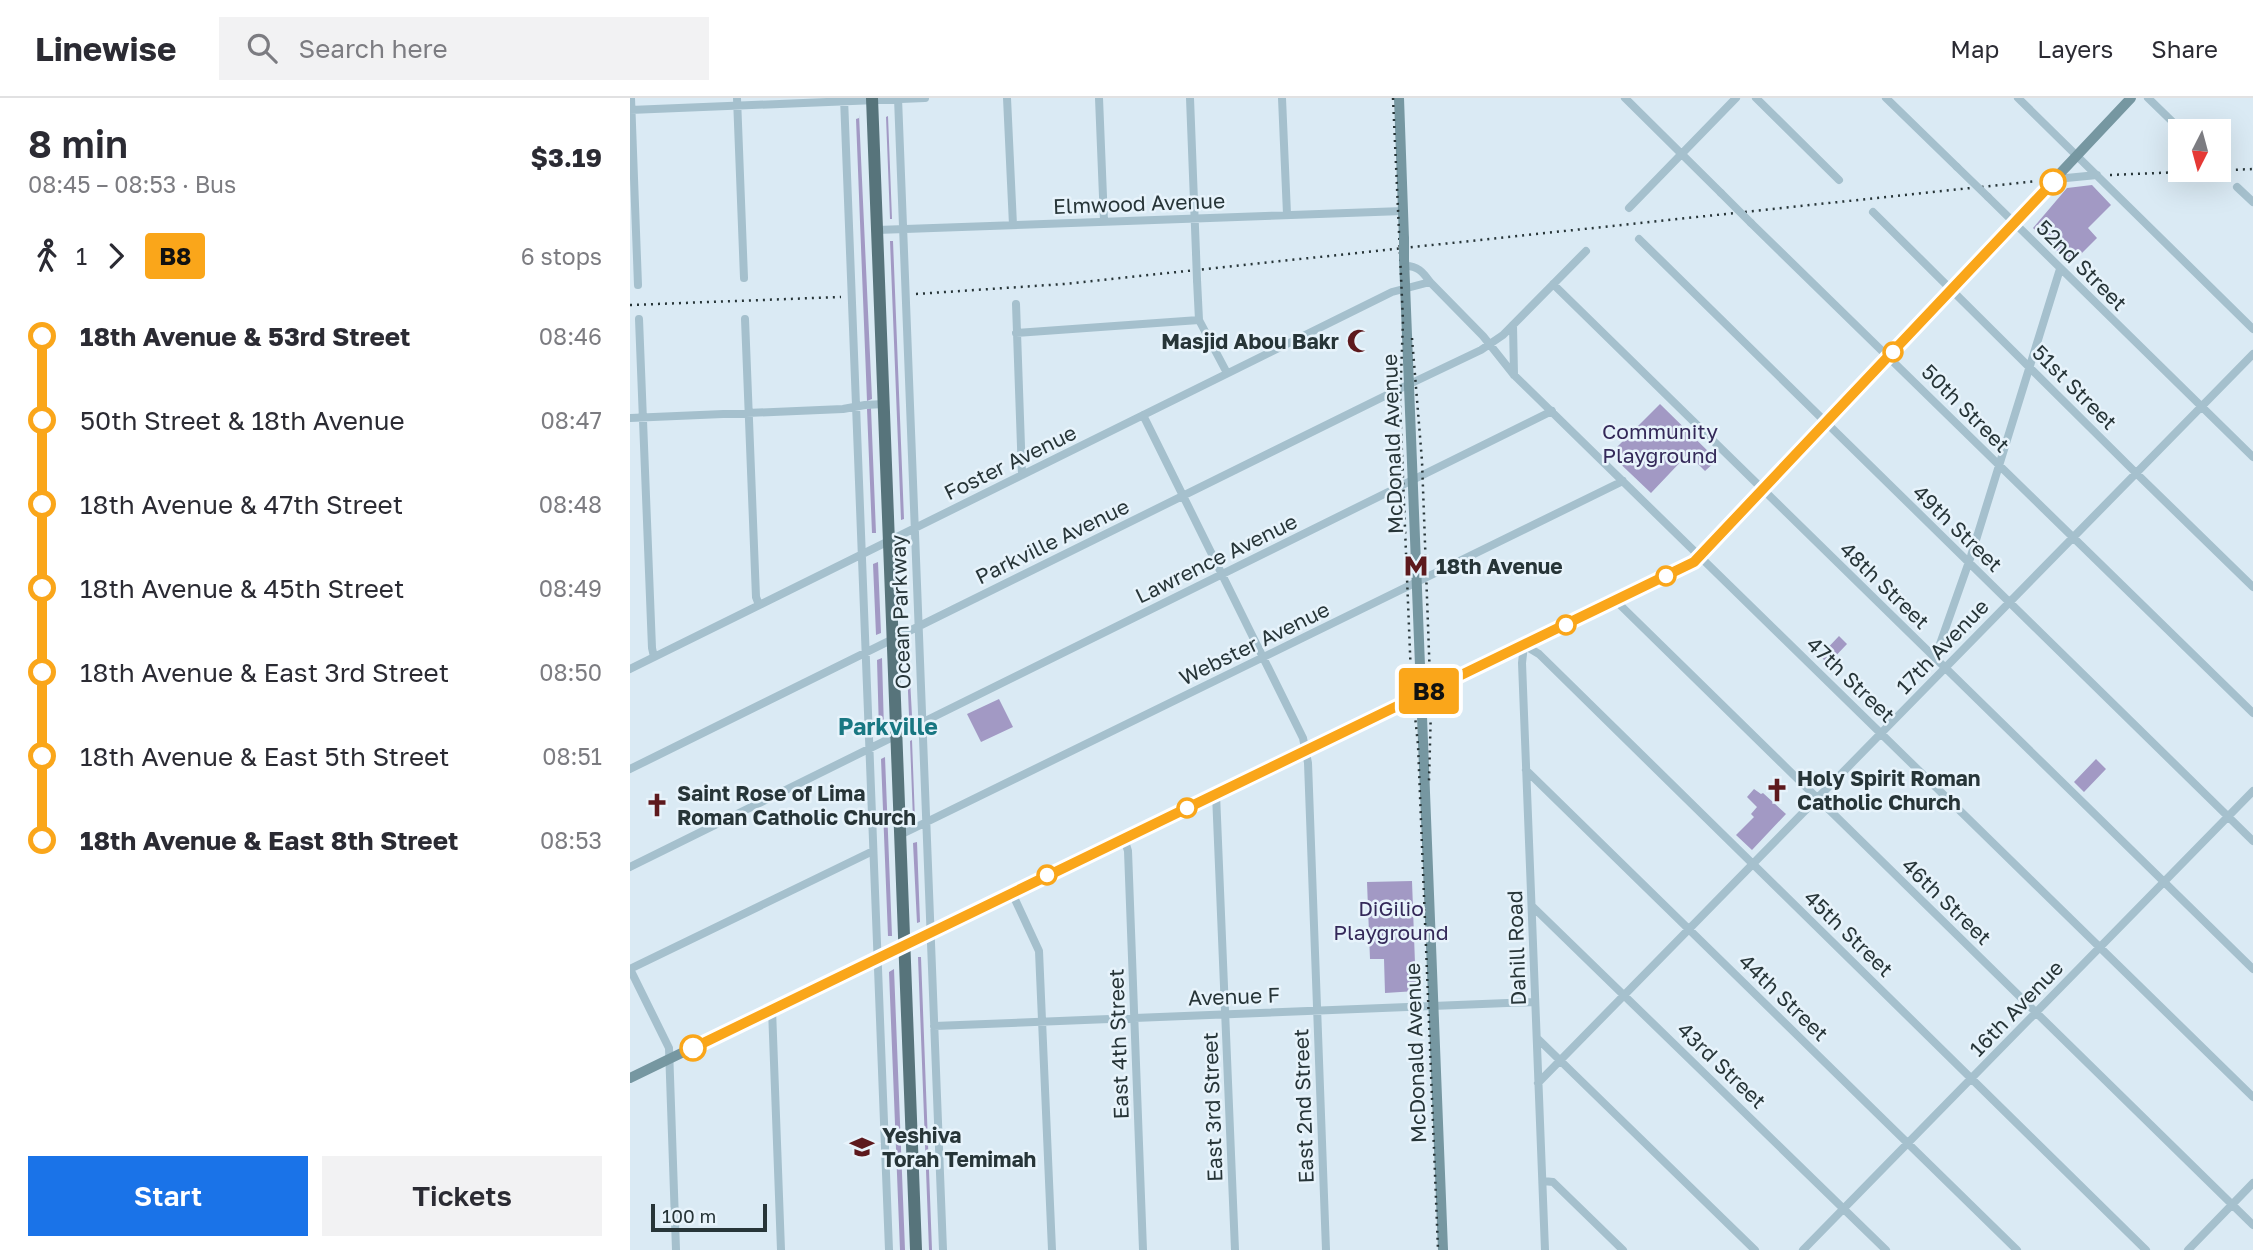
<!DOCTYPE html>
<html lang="en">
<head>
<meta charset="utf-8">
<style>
  :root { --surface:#fff; --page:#f2f2f3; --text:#2b2b33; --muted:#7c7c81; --line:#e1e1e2; --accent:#1a73e8 }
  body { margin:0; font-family:"Golos Text",sans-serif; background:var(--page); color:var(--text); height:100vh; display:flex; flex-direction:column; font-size:26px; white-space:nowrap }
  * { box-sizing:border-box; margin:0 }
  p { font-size:23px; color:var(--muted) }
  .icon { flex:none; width:38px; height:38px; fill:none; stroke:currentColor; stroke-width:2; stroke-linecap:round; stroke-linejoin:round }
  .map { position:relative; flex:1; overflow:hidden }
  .panel { display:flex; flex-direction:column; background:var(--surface); width:630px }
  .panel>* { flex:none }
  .badge { padding:0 14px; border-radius:5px; font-size:24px; line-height:46px }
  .needle { width:46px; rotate:186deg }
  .buttons { position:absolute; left:1538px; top:21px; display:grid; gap:14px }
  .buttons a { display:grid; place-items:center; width:63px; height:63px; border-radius:0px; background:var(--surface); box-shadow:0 7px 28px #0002; font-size:35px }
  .scale { position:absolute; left:21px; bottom:18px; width:116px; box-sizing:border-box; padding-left:7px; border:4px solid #273538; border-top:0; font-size:19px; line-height:24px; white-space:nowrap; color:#273538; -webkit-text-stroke:5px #e7f3fb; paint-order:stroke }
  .map>.badge { position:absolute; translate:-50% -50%; box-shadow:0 0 0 4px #fff }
  .legs { display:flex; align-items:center; gap:10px; height:77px; padding:0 28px; font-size:23px }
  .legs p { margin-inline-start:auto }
  .summary { display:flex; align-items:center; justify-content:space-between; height:119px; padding:0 28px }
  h1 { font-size:38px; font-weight:600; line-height:52px }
  .cta { display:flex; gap:14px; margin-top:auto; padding:14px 28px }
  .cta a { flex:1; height:80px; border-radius:0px; background:var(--accent); color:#fff; font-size:28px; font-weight:600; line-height:80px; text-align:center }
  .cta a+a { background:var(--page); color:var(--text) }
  ul { padding:0 28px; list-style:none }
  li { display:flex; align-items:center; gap:24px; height:84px; font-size:26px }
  li i { display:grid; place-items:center; width:10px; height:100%; margin:0 9px; background:currentColor }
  li i::after { content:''; width:18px; height:18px; margin:-9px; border:5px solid; border-radius:50%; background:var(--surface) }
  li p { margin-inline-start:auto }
  li:first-child i { background:linear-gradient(#0000 50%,currentColor 0) }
  li:last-child i { background:linear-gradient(currentColor 50%,#0000 0) }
  header { display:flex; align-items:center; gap:42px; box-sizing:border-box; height:98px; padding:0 35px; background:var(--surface); border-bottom:2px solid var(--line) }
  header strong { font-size:33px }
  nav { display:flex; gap:38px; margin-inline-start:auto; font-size:24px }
  .search { width:490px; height:63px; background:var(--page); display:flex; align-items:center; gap:18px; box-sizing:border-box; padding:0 24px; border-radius:0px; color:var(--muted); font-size:26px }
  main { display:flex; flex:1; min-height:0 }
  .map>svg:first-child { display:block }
  .green { fill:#a299c4 }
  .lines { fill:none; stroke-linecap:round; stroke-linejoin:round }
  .street { stroke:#a5c0cd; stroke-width:8 }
  .secondary { stroke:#7697a1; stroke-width:10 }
  .primary { stroke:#57747b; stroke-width:12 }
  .rail { stroke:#273538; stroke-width:2.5; stroke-dasharray:2 5; stroke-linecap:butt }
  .street-bridge { stroke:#a5c0cd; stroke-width:8 }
  .secondary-bridge { stroke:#7697a1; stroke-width:10 }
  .line-1-casing { stroke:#fff; stroke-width:16 }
  .line-1 { stroke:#faa61a; stroke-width:10 }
  .stop-1-dot { fill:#fff; stroke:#faa61a; stroke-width:3.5 }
  .labels { text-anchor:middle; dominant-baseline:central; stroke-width:5; stroke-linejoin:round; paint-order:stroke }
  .street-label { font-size:21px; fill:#273538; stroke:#e7f3fb }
  .poi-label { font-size:21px; font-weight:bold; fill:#273538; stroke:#e7f3fb; text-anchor:start }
  .park-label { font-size:21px; fill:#342959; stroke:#e7f3fb }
  .neighbourhood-label { font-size:23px; font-weight:bold; fill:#187782; stroke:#e7f3fb }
</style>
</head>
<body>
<header>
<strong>Linewise</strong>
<div class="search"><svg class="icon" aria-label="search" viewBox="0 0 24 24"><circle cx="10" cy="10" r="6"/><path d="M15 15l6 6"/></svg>Search here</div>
<nav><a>Map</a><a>Layers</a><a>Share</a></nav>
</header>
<main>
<section class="panel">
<div class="summary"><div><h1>8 min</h1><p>08:45 – 08:53 · Bus</p></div><b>$3.19</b></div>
<div class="legs"><svg class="icon" aria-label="walk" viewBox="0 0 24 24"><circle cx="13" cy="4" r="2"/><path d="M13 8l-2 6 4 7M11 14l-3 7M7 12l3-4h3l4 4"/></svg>1<svg class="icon" aria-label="forward" viewBox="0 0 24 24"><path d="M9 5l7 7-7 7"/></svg><b class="badge" style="background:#faa61a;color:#111">B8</b><p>6 stops</p></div>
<ul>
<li><i style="color:#faa61a"></i><b>18th Avenue &amp; 53rd Street</b><p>08:46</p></li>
<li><i style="color:#faa61a"></i><span>50th Street &amp; 18th Avenue</span><p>08:47</p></li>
<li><i style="color:#faa61a"></i><span>18th Avenue &amp; 47th Street</span><p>08:48</p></li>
<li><i style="color:#faa61a"></i><span>18th Avenue &amp; 45th Street</span><p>08:49</p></li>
<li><i style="color:#faa61a"></i><span>18th Avenue &amp; East 3rd Street</span><p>08:50</p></li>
<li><i style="color:#faa61a"></i><span>18th Avenue &amp; East 5th Street</span><p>08:51</p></li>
<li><i style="color:#faa61a"></i><b>18th Avenue &amp; East 8th Street</b><p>08:53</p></li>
</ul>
<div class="cta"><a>Start</a><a>Tickets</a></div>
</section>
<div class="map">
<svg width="1623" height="1152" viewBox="0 0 1623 1152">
  <rect width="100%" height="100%" fill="#daeaf4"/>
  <path class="green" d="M229 16 242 301 237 303 226 21 229 20Z
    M258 18 262 121H260L256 19Z
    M1462 87 1481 107 1458 130 1467 140 1441 166 1403 130 1437 90Z
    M260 143H263L274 421 271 422Z
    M1030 306 1087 362 1075 373 1058 356 1021 395 980 356Z
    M241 310 246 435H242L237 311Z
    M248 464 251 535 246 537 243 466Z
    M1209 538 1217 546 1198 566 1190 558Z
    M278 544 282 618H279L276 545Z
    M252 560 254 632 249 633 247 562Z
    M369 601 383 629 351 644 337 616Z
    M282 642 285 722H283L280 643Z
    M255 659 262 838H258L251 661Z
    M1466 661 1476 671 1454 694 1444 684Z
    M1124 691 1131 696 1133 695 1156 716 1122 752 1106 737 1124 719 1121 716 1127 709 1117 699Z
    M287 744 290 824 287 825 283 745Z
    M782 783 786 893 755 895 754 861H740L737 784Z
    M288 859H291L302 1152H299Z
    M264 871 275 1152H270L259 874Z"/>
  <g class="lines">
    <path class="street" d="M1 0 8 187
      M107 0 114 180
      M214 0 259 1152
      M268 0 313 1152
      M377 0 383 127
      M469 0 474 123
      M560 0 566 155
      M652 0 657 116
      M995 0 1091 95
      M1126 0 1209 82
      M1256 0 1327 69
      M1388 0 1623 231
      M1518 0 1552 33
      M0 12 295 0
      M1426 81 1467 77
      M1607 89 1623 104
      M1358 99 1623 359
      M999 110 1106 0
      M1243 114 1506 375 1623 489
      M1121 125 1623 615
      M247 132 773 113
      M1009 141 1623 743
      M774 168C787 167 793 174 800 184L853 238 884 277 1623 999
      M567 182 569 222 597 275
      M923 186 1623 871
      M386 206 392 377
      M9 221 22 550 24 559
      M115 221 126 499 129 507
      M883 227 884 277
      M386 235 569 222
      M513 317 673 640 678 665 696 1152
      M0 320 213 311 235 307 254 306
      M986 503 1623 1127
      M1305 560 1341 458 1430 171
      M0 571 762 194 800 184
      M0 671 765 293 851 252 873 237 956 153
      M896 672 1387 1152
      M586 696 605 1152
      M270 737 993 383
      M494 740 498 753 513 1152
      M0 769 922 313
      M382 795 409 853 422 1152
      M902 808 1256 1152
      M0 871 39 950 46 1152
      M0 871 243 753
      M142 911 151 1152
      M304 928 905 904
      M907 940 1125 1152
      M908 985 1623 256
      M913 1083 923 1084 993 1152
      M915 1152 892 565 894 547 909 556 1516 1152
      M1173 1152 1623 693
      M1558 1152 1623 1085"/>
    <path class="secondary" d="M769 0 774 141
      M774 161 813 1152
      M0 980 1064 464 1501 0"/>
    <path class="primary" d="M242 0 286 1152"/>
    <path class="rail" d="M763 0 773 223 770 306 781 579 788 647 808 1152
      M1480 77 1623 71
      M286 196 434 186 1407 83
      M0 207 211 199
      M782 240 792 363 801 609 799 683"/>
    <path class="street-bridge" d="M1327 69 1358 99
      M1091 95 1121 125
      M566 155 567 182"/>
    <path class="secondary-bridge" d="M774 141V161"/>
  </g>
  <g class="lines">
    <g class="line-1-casing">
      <path id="line-1" d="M63 950 1064 464 1423 84"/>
    </g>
    <use href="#line-1" class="line-1"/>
  </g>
  <defs>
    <g id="mosque-bare" transform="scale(1.89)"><path d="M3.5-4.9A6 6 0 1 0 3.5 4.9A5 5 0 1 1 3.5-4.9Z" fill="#5d191d" stroke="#e7f3fb" stroke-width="2.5" paint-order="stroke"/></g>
    <g id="metro-bare" transform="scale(1.89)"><path d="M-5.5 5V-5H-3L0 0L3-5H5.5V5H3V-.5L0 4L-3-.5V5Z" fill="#5d191d" stroke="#e7f3fb" stroke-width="2.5" paint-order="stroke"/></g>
    <g id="church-bare" transform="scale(1.89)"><path d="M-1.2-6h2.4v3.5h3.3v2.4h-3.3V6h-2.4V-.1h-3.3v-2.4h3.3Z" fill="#5d191d" stroke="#e7f3fb" stroke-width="2.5" paint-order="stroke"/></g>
    <g id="school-bare" transform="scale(1.89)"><path d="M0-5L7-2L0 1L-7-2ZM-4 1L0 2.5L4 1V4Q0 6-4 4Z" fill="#5d191d" stroke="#e7f3fb" stroke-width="2.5" paint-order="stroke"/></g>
  </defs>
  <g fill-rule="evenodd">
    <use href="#mosque-bare" x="729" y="243"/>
    <use href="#metro-bare" x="786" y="468"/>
    <use href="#church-bare" x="1147" y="692"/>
    <use href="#church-bare" x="27" y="707"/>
    <use href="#school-bare" x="232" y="1049"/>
  </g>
  <g class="stop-1-dot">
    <circle cx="1423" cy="84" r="12"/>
    <circle cx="1263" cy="254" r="9"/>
    <circle cx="1036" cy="478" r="9"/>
    <circle cx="936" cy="527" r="9"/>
    <circle cx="557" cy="710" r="9"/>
    <circle cx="417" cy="777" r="9"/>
    <circle cx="63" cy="950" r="12"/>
  </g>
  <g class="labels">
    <g class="street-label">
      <text transform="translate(509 105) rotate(-2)">Elmwood Avenue</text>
      <text transform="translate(1452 167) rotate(45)">52nd Street</text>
      <text transform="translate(1445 289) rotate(45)">51st Street</text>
      <text transform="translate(1336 310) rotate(45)">50th Street</text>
      <text transform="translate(762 346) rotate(-92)">McDonald Avenue</text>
      <text transform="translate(380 364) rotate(-26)">Foster Avenue</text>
      <text transform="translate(1328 430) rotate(44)">49th Street</text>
      <text transform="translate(422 443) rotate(-26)">Parkville Avenue</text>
      <text transform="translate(586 460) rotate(-26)">Lawrence Avenue</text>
      <text transform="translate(1255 487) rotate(44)">48th Street</text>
      <text transform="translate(270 514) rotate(-92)">Ocean Parkway</text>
      <text transform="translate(624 545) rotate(-26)">Webster Avenue</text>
      <text transform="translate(1312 548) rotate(-46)">17th Avenue</text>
      <text transform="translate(1221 581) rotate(44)">47th Street</text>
      <text transform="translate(1317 803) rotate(44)">46th Street</text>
      <text transform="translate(1219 835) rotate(44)">45th Street</text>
      <text transform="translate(886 850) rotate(-92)">Dahill Road</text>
      <text transform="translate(604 898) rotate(-2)">Avenue F</text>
      <text transform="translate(1154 899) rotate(44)">44th Street</text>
      <text transform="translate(1386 910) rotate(-46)">16th Avenue</text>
      <text transform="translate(488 946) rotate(-92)">East 4th Street</text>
      <text transform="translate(785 955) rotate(-92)">McDonald Avenue</text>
      <text transform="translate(1092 967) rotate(44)">43rd Street</text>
      <text transform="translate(673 1008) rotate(-92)">East 2nd Street</text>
      <text transform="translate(582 1009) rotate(-92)">East 3rd Street</text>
    </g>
    <g class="poi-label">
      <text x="709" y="243" text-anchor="end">Masjid Abou Bakr</text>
      <text x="806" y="468">18th Avenue</text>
      <text x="1167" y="680">Holy Spirit Roman<tspan x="1167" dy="24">Catholic Church</tspan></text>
      <text x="47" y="695">Saint Rose of Lima<tspan x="47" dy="24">Roman Catholic Church</tspan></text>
      <text x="252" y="1037">Yeshiva<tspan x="252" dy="24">Torah Temimah</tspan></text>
    </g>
    <g class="park-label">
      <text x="1030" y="333">Community<tspan x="1030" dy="24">Playground</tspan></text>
      <text x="761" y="810">DiGilio<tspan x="761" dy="24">Playground</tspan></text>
    </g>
    <g class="neighbourhood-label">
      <text x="258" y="628">Parkville</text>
    </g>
  </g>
</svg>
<div class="buttons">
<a><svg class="needle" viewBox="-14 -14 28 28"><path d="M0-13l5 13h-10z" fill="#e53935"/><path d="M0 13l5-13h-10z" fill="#7c7c81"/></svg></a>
</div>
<div class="scale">100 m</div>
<b class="badge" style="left:799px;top:593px;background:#faa61a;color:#111">B8</b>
</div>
</main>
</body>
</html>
